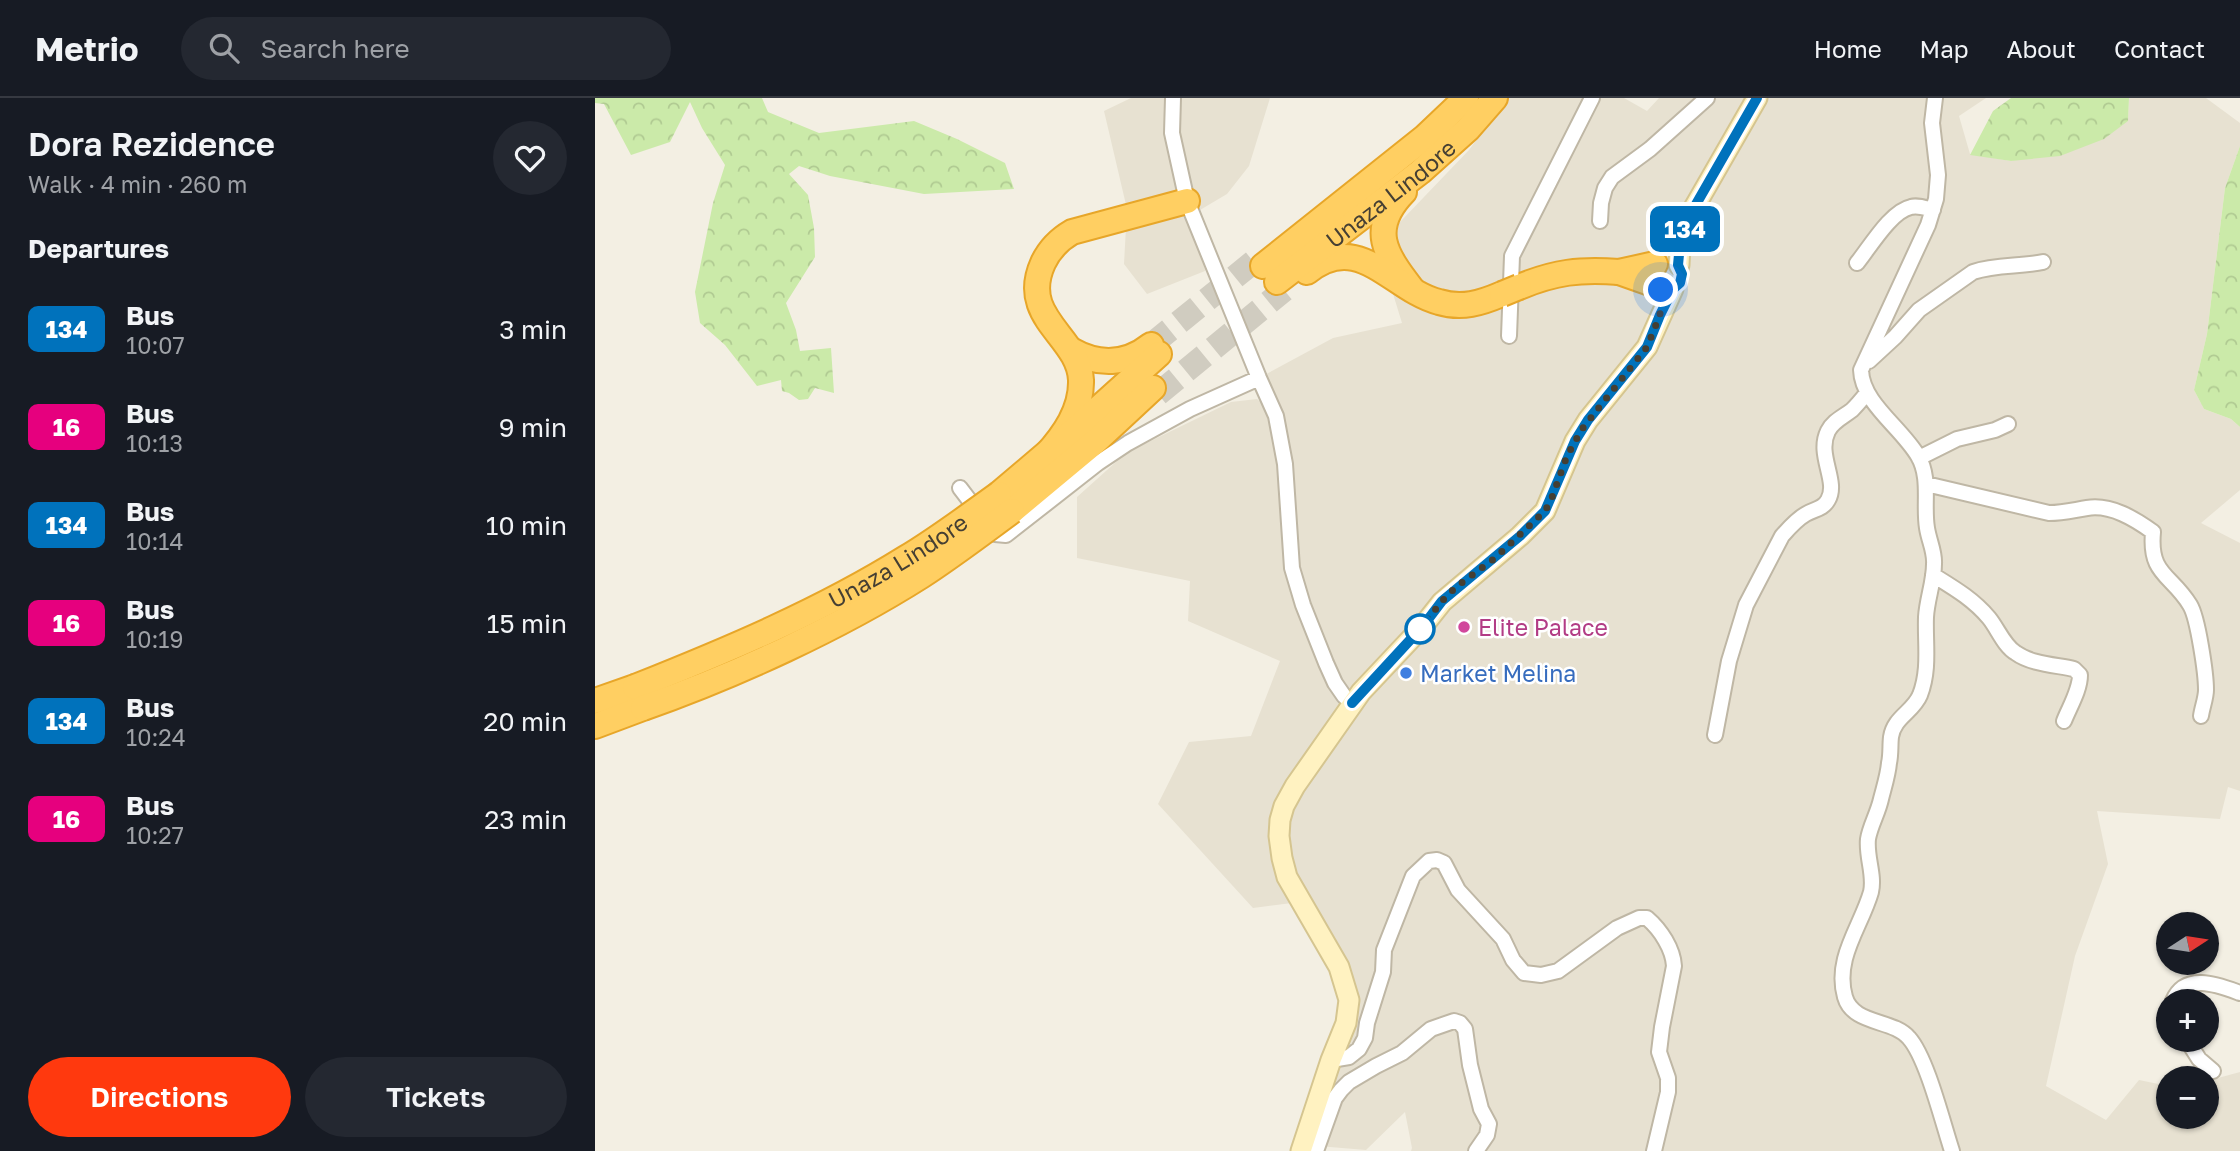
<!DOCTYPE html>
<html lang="en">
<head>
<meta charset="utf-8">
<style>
  :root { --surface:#171b24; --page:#242831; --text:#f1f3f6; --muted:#9ea1a6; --line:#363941; --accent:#ff390e }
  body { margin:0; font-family:"Golos Text",sans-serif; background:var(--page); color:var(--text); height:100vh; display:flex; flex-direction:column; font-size:26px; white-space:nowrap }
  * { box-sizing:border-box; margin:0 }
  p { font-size:23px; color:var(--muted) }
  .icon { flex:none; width:38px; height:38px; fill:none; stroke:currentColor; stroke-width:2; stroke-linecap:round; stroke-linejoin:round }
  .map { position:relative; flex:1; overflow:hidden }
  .sheet { display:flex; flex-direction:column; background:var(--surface); width:595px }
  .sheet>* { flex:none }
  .badge { padding:0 14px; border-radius:10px; font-size:24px; line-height:46px }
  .needle { width:46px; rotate:78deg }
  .controls { position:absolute; left:1561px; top:814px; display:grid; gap:14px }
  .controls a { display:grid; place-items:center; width:63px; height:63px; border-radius:50%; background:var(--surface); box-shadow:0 2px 5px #0004; font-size:35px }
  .you { position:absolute; width:35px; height:35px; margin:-18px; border:5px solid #fff; border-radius:50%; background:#1a73e8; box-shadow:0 0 0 10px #1a73e833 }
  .map>.badge { position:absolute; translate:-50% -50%; box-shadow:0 0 0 4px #fff }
  h2 { padding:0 28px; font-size:26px; line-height:63px }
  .round { display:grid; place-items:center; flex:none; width:74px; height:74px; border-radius:37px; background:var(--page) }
  .summary { display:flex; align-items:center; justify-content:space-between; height:119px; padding:0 28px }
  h1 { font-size:33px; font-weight:600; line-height:52px }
  .primary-button { display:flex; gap:14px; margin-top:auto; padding:14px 28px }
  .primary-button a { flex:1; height:80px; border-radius:42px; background:var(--accent); color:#fff; font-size:28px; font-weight:600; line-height:80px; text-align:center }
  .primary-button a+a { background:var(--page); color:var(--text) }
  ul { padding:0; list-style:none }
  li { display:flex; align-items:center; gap:21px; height:98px; padding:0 28px }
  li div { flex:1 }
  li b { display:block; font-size:26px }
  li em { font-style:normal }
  li .badge { min-width:77px; font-weight:700; text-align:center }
  header { display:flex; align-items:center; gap:42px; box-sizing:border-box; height:98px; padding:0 35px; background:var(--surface); border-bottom:2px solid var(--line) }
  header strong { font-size:33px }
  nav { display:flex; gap:38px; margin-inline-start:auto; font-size:24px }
  .search { width:490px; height:63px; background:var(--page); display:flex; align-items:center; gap:18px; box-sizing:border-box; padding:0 24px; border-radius:38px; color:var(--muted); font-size:26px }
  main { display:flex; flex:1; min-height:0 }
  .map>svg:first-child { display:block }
  .residential { fill:#e7e1d1 }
  .forest { fill:url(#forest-crowns) }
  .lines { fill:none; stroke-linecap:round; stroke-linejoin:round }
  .highway-tunnel { stroke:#d0ccc0; stroke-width:24; stroke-dasharray:24 12; stroke-linecap:butt }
  .street-casing { stroke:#bfb7a5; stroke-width:18 }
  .secondary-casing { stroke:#d5c590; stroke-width:23 }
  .highway-casing { stroke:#e7a629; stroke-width:28 }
  .street { stroke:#fff; stroke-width:14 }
  .secondary { stroke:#fff2c1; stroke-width:19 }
  .highway { stroke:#ffcf62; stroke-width:24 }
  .highway-bridge-casing { stroke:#e7a629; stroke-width:28; stroke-linecap:butt }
  .highway-bridge { stroke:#ffcf62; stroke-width:24 }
  .line-casing { stroke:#fff; stroke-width:16 }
  .line { stroke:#0072bc; stroke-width:10 }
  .walk { stroke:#453f33; stroke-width:7; stroke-dasharray:0 12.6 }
  .hotel-dot { fill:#d1479c; stroke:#fff; stroke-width:2.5 }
  .stop-dot { fill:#fff; stroke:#0072bc; stroke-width:3.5 }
  .shop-dot { fill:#3f7fe0; stroke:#fff; stroke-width:2.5 }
  .labels { text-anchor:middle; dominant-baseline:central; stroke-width:5; stroke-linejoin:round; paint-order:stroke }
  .street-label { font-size:23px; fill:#453f33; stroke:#fff }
  .hotel-label { font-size:23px; fill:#b23c85; stroke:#fff; text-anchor:start }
  .shop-label { font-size:23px; fill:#366cbe; stroke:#fff; text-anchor:start }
</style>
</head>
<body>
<header>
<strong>Metrio</strong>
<div class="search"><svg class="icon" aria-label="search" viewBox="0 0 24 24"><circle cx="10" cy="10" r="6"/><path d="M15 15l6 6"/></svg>Search here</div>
<nav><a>Home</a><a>Map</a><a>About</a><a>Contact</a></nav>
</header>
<main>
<section class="sheet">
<div class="summary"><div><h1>Dora Rezidence</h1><p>Walk · 4 min · 260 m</p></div><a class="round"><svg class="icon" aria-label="heart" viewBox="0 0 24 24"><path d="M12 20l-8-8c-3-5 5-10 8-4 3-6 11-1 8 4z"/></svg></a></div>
<h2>Departures</h2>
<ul>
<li><span class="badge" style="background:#0072bc;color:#fff">134</span><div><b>Bus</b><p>10:07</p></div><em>3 min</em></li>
<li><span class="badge" style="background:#e6007e;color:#fff">16</span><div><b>Bus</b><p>10:13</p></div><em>9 min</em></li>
<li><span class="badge" style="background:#0072bc;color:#fff">134</span><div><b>Bus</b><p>10:14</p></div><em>10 min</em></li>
<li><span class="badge" style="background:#e6007e;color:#fff">16</span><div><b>Bus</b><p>10:19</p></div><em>15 min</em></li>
<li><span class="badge" style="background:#0072bc;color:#fff">134</span><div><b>Bus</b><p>10:24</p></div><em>20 min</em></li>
<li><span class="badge" style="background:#e6007e;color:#fff">16</span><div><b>Bus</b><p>10:27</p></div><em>23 min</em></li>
</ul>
<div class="primary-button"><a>Directions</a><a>Tickets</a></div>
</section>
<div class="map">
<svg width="1645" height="1053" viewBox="0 0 1645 1053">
  <defs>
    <pattern id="forest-crowns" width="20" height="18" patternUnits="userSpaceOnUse" patternTransform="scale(1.75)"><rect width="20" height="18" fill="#cbeaa9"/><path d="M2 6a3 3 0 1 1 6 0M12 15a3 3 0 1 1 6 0" fill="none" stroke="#b0ca92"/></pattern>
  </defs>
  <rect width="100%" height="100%" fill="#f3efe3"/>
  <path class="residential" d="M536 0H675L654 68 632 96 605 112 610 173 552 196 529 166 532 111 509 13Z
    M912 0H1029L1052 13 1064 0H1391L1364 18 1375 56 1416 63 1533 23 1534 0H1611L1645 25V48L1630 90 1612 236 1599 292 1609 311 1636 321 1645 329V392L1606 425 1645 445V693L1633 689 1625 721 1502 713 1513 766 1480 858 1451 988 1511 1022 1544 982 1573 988V1018H1612V983L1645 974V1053H816L817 1050 810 1014 771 1052 699 1046 745 913 737 875 697 805 658 810 563 706 594 644 656 638 685 563 593 523 595 483 482 460V399L531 355 636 304 662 301 679 316 664 280 738 240 807 225 783 147 874 52Z"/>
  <path class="forest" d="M0 0H167L173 14 224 35 319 23 362 41 410 65 419 91 329 96 235 78 204 68 194 76 213 97 219 130 220 159 191 205 201 232 205 253 236 250 239 295 220 290 213 301 204 302 194 295 187 293 186 282 162 288 130 247 105 225 100 194 118 105 130 67 107 30 95 4 75 44 36 57 9 6 0 5Z
    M1416 0H1534L1533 23 1509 41 1465 58 1416 63 1375 57 1398 13Z
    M1645 48V329L1636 321 1609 311 1599 292 1612 236 1630 90Z"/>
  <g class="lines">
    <path class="highway-tunnel" d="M556 247 662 161
      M563 296 689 192"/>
    <g class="street-casing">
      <path id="street" d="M578 0 577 35 592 103 664 280 681 318 690 366 697 470 708 507 731 565 740 585 749 598 757 605
        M1340 0 1337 25 1343 77 1341 101 1333 127 1266 272C1267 305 1306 329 1323 358 1336 380 1328 406 1332 430 1334 443 1340 454 1339 466 1339 484 1332 501 1331 519 1330 546 1335 571 1325 597 1318 614 1299 619 1296 639 1295 647 1296 656 1294 665 1293 677 1289 689 1286 701 1283 715 1275 728 1273 741 1271 759 1280 777 1276 794 1266 829 1239 860 1250 899 1258 927 1298 921 1314 940 1332 960 1348 1026 1357 1053
        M1005 123 1006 105 1010 90 1017 79 1055 51 1112 0
        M1262 165C1275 149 1296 113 1316 109 1323 107 1330 110 1338 112
        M914 238 917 158 997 0
        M1274 263 1300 239 1324 212 1378 174C1401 166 1425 169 1448 164
        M1324 360 1362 341 1400 332 1413 326
        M1331 386 1454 415C1468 415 1479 412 1492 410 1516 406 1540 421 1558 434 1554 477 1576 476 1595 507 1603 520 1611 576 1611 592 1611 600 1607 610 1606 618
        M365 390 400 436 411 437 503 365 533 345 595 311 664 280
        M1338 477C1359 490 1378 501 1394 520 1403 531 1409 548 1421 555 1436 566 1461 567 1479 571L1485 577C1485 592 1475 608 1469 623
        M1120 637 1134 563 1151 507 1187 438C1194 430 1202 421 1211 416 1220 411 1228 411 1233 402 1244 383 1221 357 1233 333 1238 323 1248 319 1257 312 1262 307 1267 301 1271 296
        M1578 903C1590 874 1623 887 1645 895
        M1592 942 1604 961 1618 973
        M736 962 754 959 764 951 770 940 772 925 788 874 789 852 818 778 834 763 842 762 849 765 863 792 908 841 918 862 929 875 946 877 963 873 1022 830 1044 820H1052C1066 832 1078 851 1079 868L1067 929 1064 954 1073 980V994L1059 1053
        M721 1053 740 1000 746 992 754 984 781 968 807 955 836 931 859 923 865 925 870 931 875 967 886 1011 894 1026 892 1037 881 1053"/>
    </g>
    <g class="secondary-casing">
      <path id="secondary" d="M1084 167 1085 146 1096 115 1162 0
        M706 1053 736 962 751 925 754 902 744 869 692 779 687 760 684 738 685 722 689 708 700 688 766 594 828 528 847 504 925 438 950 413 980 343 993 322 1052 249 1078 191"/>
    </g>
    <g class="highway-casing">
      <g id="highway">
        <path d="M809 94C773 131 790 156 817 191"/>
        <path d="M668 168 830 39 871 0"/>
        <path d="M712 174C764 131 797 192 844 204 867 211 886 205 907 196"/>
        <path id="s1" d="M682 184 825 74 873 31 900 0"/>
        <path d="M1058 186 1024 174 1060 166"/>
        <path d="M924 189C960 174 985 171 1024 174"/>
        <path d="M476 252C504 268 531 267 556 247"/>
        <path d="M450 358C469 337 487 312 486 282 484 238 423 220 448 165 454 152 465 141 477 134L592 103"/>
        <path d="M404 396 484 328 564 256"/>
        <path d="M417 413 501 343 558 290"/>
        <path d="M0 603 40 589"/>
        <path d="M0 628 48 610"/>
      </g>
    </g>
    <use href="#street" class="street"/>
    <use href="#secondary" class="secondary"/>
    <use href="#highway" class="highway"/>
    <g class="highway-bridge-casing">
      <g id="highway-bridge">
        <path d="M907 196 924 189"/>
        <path id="s2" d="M40 589C133 552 226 513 311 460 343 441 373 418 404 396"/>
        <path d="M48 610C139 578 244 530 326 478 357 458 387 435 417 413"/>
      </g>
    </g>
    <use href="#highway-bridge" class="highway-bridge"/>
  </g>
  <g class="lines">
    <g class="line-casing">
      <path id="line" d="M757 605 828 528 847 503 925 438 950 413 980 343 993 322 1052 249 1065 217 1078 191 1085 185 1087 176 1083 167 1085 146 1096 115 1162 0"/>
    </g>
    <use href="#line" class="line"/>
    <path class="walk" d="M825 531 847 503 861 489 900 460 950 413 956 402 972 358 987 331 1052 249 1065 217 1066 192"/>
  </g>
  <circle class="hotel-dot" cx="869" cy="529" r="7"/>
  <circle class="stop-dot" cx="825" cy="531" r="14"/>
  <circle class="shop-dot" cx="811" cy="575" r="7"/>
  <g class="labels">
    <g class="street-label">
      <text stroke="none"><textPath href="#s1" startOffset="144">Unaza Lindore</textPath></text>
      <text stroke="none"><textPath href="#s2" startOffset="292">Unaza Lindore</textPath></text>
    </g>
    <g class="hotel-label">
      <text x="883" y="529">Elite Palace</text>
    </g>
    <g class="shop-label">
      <text x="825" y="575">Market Melina</text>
    </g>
  </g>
</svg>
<div class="controls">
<a><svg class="needle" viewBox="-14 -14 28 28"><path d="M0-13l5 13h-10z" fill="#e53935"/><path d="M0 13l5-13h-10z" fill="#9ea1a6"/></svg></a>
<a>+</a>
<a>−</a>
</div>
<div class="you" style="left:1066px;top:192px"></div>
<b class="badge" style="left:1090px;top:131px;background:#0072bc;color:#fff">134</b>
</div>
</main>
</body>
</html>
